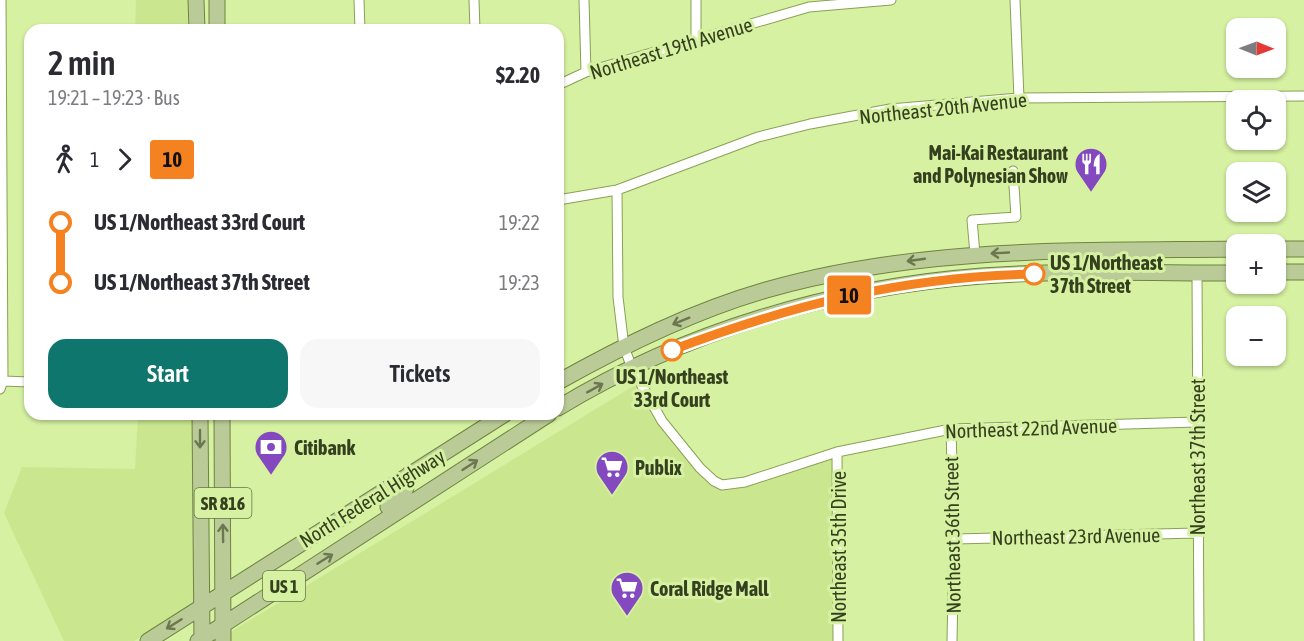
<!DOCTYPE html>
<html lang="en">
<head>
<meta charset="utf-8">
<style>
  :root { --surface:#fff; --page:#f7f7f7; --text:#2b2b33; --muted:#7c7c81; --accent:#0f766e }
  body { margin:0; font-family:"Asap Condensed",sans-serif; background:var(--page); color:var(--text); height:100vh; display:flex; flex-direction:column; font-size:22px; white-space:nowrap }
  * { box-sizing:border-box; margin:0 }
  p { font-size:20px; color:var(--muted) }
  .icon { flex:none; width:33px; height:33px; fill:none; stroke:currentColor; stroke-width:2; stroke-linecap:round; stroke-linejoin:round }
  .map { position:relative; flex:1; overflow:hidden }
  .sheet { position:absolute; left:24px; top:24px; width:540px; height:396px; display:flex; flex-direction:column; background:var(--surface); border-radius:18px; box-shadow:0 2px 4px #0004 }
  .sheet>* { flex:none }
  .badge { padding:0 12px; border-radius:4px; font-size:21px; line-height:39px }
  .needle { width:39px; rotate:91deg }
  .buttons { position:absolute; left:1226px; top:18px; display:grid; gap:12px }
  .buttons a { display:grid; place-items:center; width:60px; height:60px; border-radius:12px; background:var(--surface); box-shadow:0 2px 4px #0004; font-size:30px }
  .map>.badge { position:absolute; translate:-50% -50%; box-shadow:0 0 0 3px #fff }
  .legs { display:flex; align-items:center; gap:9px; height:66px; padding:0 24px; font-size:20px }
  .legs p { margin-inline-start:auto }
  .headline { display:flex; align-items:center; justify-content:space-between; height:102px; padding:0 24px }
  h1 { font-size:33px; font-weight:600; line-height:45px }
  .action { display:flex; gap:12px; margin-top:auto; padding:12px 24px }
  .action a { flex:1; height:69px; border-radius:18px; background:var(--accent); color:#fff; font-size:24px; font-weight:600; line-height:69px; text-align:center }
  .action a+a { background:var(--page); color:var(--text) }
  ul { padding:0 24px; list-style:none }
  li { display:flex; align-items:center; gap:21px; height:60px; font-size:22px }
  li i { display:grid; place-items:center; width:9px; height:100%; margin:0 8px; background:currentColor }
  li i::after { content:''; width:15px; height:15px; margin:-8px; border:4px solid; border-radius:50%; background:var(--surface) }
  li p { margin-inline-start:auto }
  li:first-child i { background:linear-gradient(#0000 50%,currentColor 0) }
  li:last-child i { background:linear-gradient(currentColor 50%,#0000 0) }
  .map>svg:first-child { display:block }
  .built { fill:#cae790 }
  .lines { fill:none; stroke-linecap:round; stroke-linejoin:round }
  .minor-casing { stroke:#89a154; stroke-width:11 }
  .primary-casing { stroke:#6e8440; stroke-width:17 }
  .minor { stroke:#fff; stroke-width:9 }
  .primary { stroke:#bbcb97; stroke-width:15 }
  .oneway { stroke:#6b784f }
  .line-1-casing { stroke:#fff; stroke-width:14 }
  .line-1 { stroke:#f58220; stroke-width:9 }
  .stop-1-dot { fill:#fff; stroke:#f58220; stroke-width:3 }
  .labels { text-anchor:middle; dominant-baseline:central; stroke-width:6; stroke-linejoin:round; paint-order:stroke }
  .shield { fill:#d5f1a1; stroke:#657546; stroke-width:1.5 }
  .shield-label { font-size:18px; font-weight:bold; fill:#35401f }
  .street-label { font-size:20px; fill:#35401f; stroke:#d5f1a1 }
  .poi-label { font-size:20px; font-weight:bold; fill:#35401f; stroke:#d5f1a1; text-anchor:start }
  .stop-label { font-size:20px; font-weight:bold; fill:#35401f; stroke:#d5f1a1; text-anchor:start }
</style>
</head>
<body>
<div class="map">
<svg width="1304" height="641" viewBox="0 0 1304 641">
  <rect width="100%" height="100%" fill="#d5f1a1"/>
  <path class="built" d="M136 0H188V30H135Z
    M640 382 682 446 718 490 837 452 838 641H229V633Z
    M138 414H192L195 604 134 641H64L4 513 22 467 135 469Z"/>
  <g class="lines">
    <g class="minor-casing">
      <path id="minor" d="M1 0 3 381
        M359 0 360 30
        M474 0 475 30
        M584 0 586 72
        M696 0V39
        M1015 0 1019 98
        M558 85 586 72 809 7 891 0
        M617 190 618 297 624 347 632 368 662 421 700 468 714 481 722 485 745 482 837 452 951 429 1197 422
        M558 200 617 190 758 137 810 124 890 109 1019 98 1304 96
        M975 254 972 220 1016 217 1013 171
        M1197 273 1199 641
        M0 389 3 381 30 382
        M951 429 954 539 952 641
        M837 452 838 641
        M954 539 1197 533"/>
    </g>
    <g class="primary-casing">
      <path id="primary" d="M196 0 197 30
        M217 0V30
        M1275 249H1304
        M1275 272H1304
        M558 382C624 345 693 311 766 290 919 246 1078 251 1236 249
        M558 408C685 331 834 287 982 276 1066 270 1152 273 1236 273
        M200 414 202 641
        M222 414 223 641
        M388 507C404 497 406 493 409 474
        M148 641 505 414
        M198 641 549 414"/>
    </g>
    <use href="#minor" class="minor"/>
    <use href="#primary" class="primary"/>
  </g>
  <defs><path id="oneway-shaft" d="M-6 0H5M1.5-3L5.5 0L1.5 3" fill="none" stroke-width="1.6" stroke-linecap="round" stroke-linejoin="round" transform="scale(1.5)"/></defs>
  <g class="oneway">
    <use href="#oneway-shaft" transform="translate(1000 253) rotate(177)"/>
    <use href="#oneway-shaft" transform="translate(916 260) rotate(172)"/>
    <use href="#oneway-shaft" transform="translate(681 321) rotate(158)"/>
    <use href="#oneway-shaft" transform="translate(595 388) rotate(-29)"/>
    <use href="#oneway-shaft" transform="translate(200 439) rotate(90)"/>
    <use href="#oneway-shaft" transform="translate(470 465) rotate(-33)"/>
    <use href="#oneway-shaft" transform="translate(223 533) rotate(-91)"/>
    <use href="#oneway-shaft" transform="translate(325 559) rotate(-32)"/>
    <use href="#oneway-shaft" transform="translate(174 624) rotate(148)"/>
  </g>
  <g class="lines">
    <g class="line-1-casing">
      <path id="line-1" d="M672 350C794 304 903 277 1034 274"/>
    </g>
    <use href="#line-1" class="line-1"/>
  </g>
  <defs>
    <g id="restaurant-pin" transform="scale(1.725)"><path d="M0 17L-7.5 6A9.5 9.5 0 1 1 7.5 6Z" fill="#8449bf" stroke="#d5f1a1"/><path d="M-5-6h1v4h1v-4h1v4h1v-4h1v5L-1.5 .5V6h-2V.5L-5-1ZM5-6V6H3V1.5H1.5Q1.5-4 5-6Z" fill="#fff"/></g>
    <g id="bank-pin" transform="scale(1.725)"><path d="M0 17L-7.5 6A9.5 9.5 0 1 1 7.5 6Z" fill="#8449bf" stroke="#d5f1a1"/><path d="M-6-4H6V4H-6ZM0-2.3a2.3 2.3 0 1 0 0 4.6a2.3 2.3 0 1 0 0-4.6Z" fill="#fff"/></g>
    <g id="supermarket-pin" transform="scale(1.725)"><path d="M0 17L-7.5 6A9.5 9.5 0 1 1 7.5 6Z" fill="#8449bf" stroke="#d5f1a1"/><path d="M-6-5.5h2.5l.6 2H6L4.5 2H-2.5L-4.4-4H-6ZM-1.5 3.2a1.3 1.3 0 1 0 .1 0ZM3 3.2a1.3 1.3 0 1 0 .1 0Z" fill="#fff"/></g>
  </defs>
  <g fill-rule="evenodd">
    <use href="#restaurant-pin" x="1091" y="164"/>
    <use href="#bank-pin" x="271" y="447"/>
    <use href="#supermarket-pin" x="612" y="467"/>
    <use href="#supermarket-pin" x="627" y="588"/>
  </g>
  <g class="stop-1-dot">
    <circle cx="1034" cy="274" r="10"/>
    <circle cx="672" cy="350" r="10"/>
  </g>
  <g class="labels">
    <g class="shield">
      <rect x="194.5" y="488" width="57" height="30" rx="4.5"/>
      <rect x="263" y="571" width="42" height="30" rx="4.5"/>
    </g>
    <g class="shield-label">
      <text x="223" y="503">SR 816</text>
      <text x="284" y="586">US 1</text>
    </g>
    <g class="street-label">
      <text transform="translate(671 48) rotate(-17)">Northeast 19th Avenue</text>
      <text transform="translate(943 108) rotate(-6)">Northeast 20th Avenue</text>
      <text transform="translate(1031 428) rotate(-2)">Northeast 22nd Avenue</text>
      <text transform="translate(1197 457) rotate(-90)">Northeast 37th Street</text>
      <text transform="translate(372 498) rotate(-32)">North Federal Highway</text>
      <text transform="translate(952 535) rotate(-91)">Northeast 36th Street</text>
      <text transform="translate(1076 536) rotate(-1)">Northeast 23rd Avenue</text>
      <text transform="translate(838 547) rotate(-90)">Northeast 35th Drive</text>
    </g>
    <g class="poi-label">
      <text x="1068" y="152" text-anchor="end">Mai-Kai Restaurant<tspan x="1068" dy="23">and Polynesian Show</tspan></text>
      <text x="294" y="447">Citibank</text>
      <text x="635" y="467">Publix</text>
      <text x="650" y="588">Coral Ridge Mall</text>
    </g>
    <g class="stop-label">
      <text x="1050" y="262">US 1/Northeast<tspan x="1050" dy="23">37th Street</tspan></text>
      <text x="672" y="376" text-anchor="middle">US 1/Northeast<tspan x="672" dy="23">33rd Court</tspan></text>
    </g>
  </g>
</svg>
<div class="buttons">
<a><svg class="needle" viewBox="-14 -14 28 28"><path d="M0-13l5 13h-10z" fill="#e53935"/><path d="M0 13l5-13h-10z" fill="#7c7c81"/></svg></a>
<a><svg class="icon" aria-label="locate" viewBox="0 0 24 24"><circle cx="12" cy="12" r="6"/><path d="M12 2v4M12 18v4M2 12h4M18 12h4"/></svg></a>
<a><svg class="icon" aria-label="layers" viewBox="0 0 24 24"><path d="M12 4l9 5-9 5-9-5zM3 14l9 5 9-5"/></svg></a>
<a>+</a>
<a>−</a>
</div>
<b class="badge" style="left:849px;top:295px;background:#f58220;color:#111">10</b>
<section class="sheet">
<div class="headline"><div><h1>2 min</h1><p>19:21 – 19:23 · Bus</p></div><b>$2.20</b></div>
<div class="legs"><svg class="icon" aria-label="walk" viewBox="0 0 24 24"><circle cx="13" cy="4" r="2"/><path d="M13 8l-2 6 4 7M11 14l-3 7M7 12l3-4h3l4 4"/></svg>1<svg class="icon" aria-label="forward" viewBox="0 0 24 24"><path d="M9 5l7 7-7 7"/></svg><b class="badge" style="background:#f58220;color:#111">10</b></div>
<ul>
<li><i style="color:#f58220"></i><b>US 1/Northeast 33rd Court</b><p>19:22</p></li>
<li><i style="color:#f58220"></i><b>US 1/Northeast 37th Street</b><p>19:23</p></li>
</ul>
<div class="action"><a>Start</a><a>Tickets</a></div>
</section>
</div>
</body>
</html>
